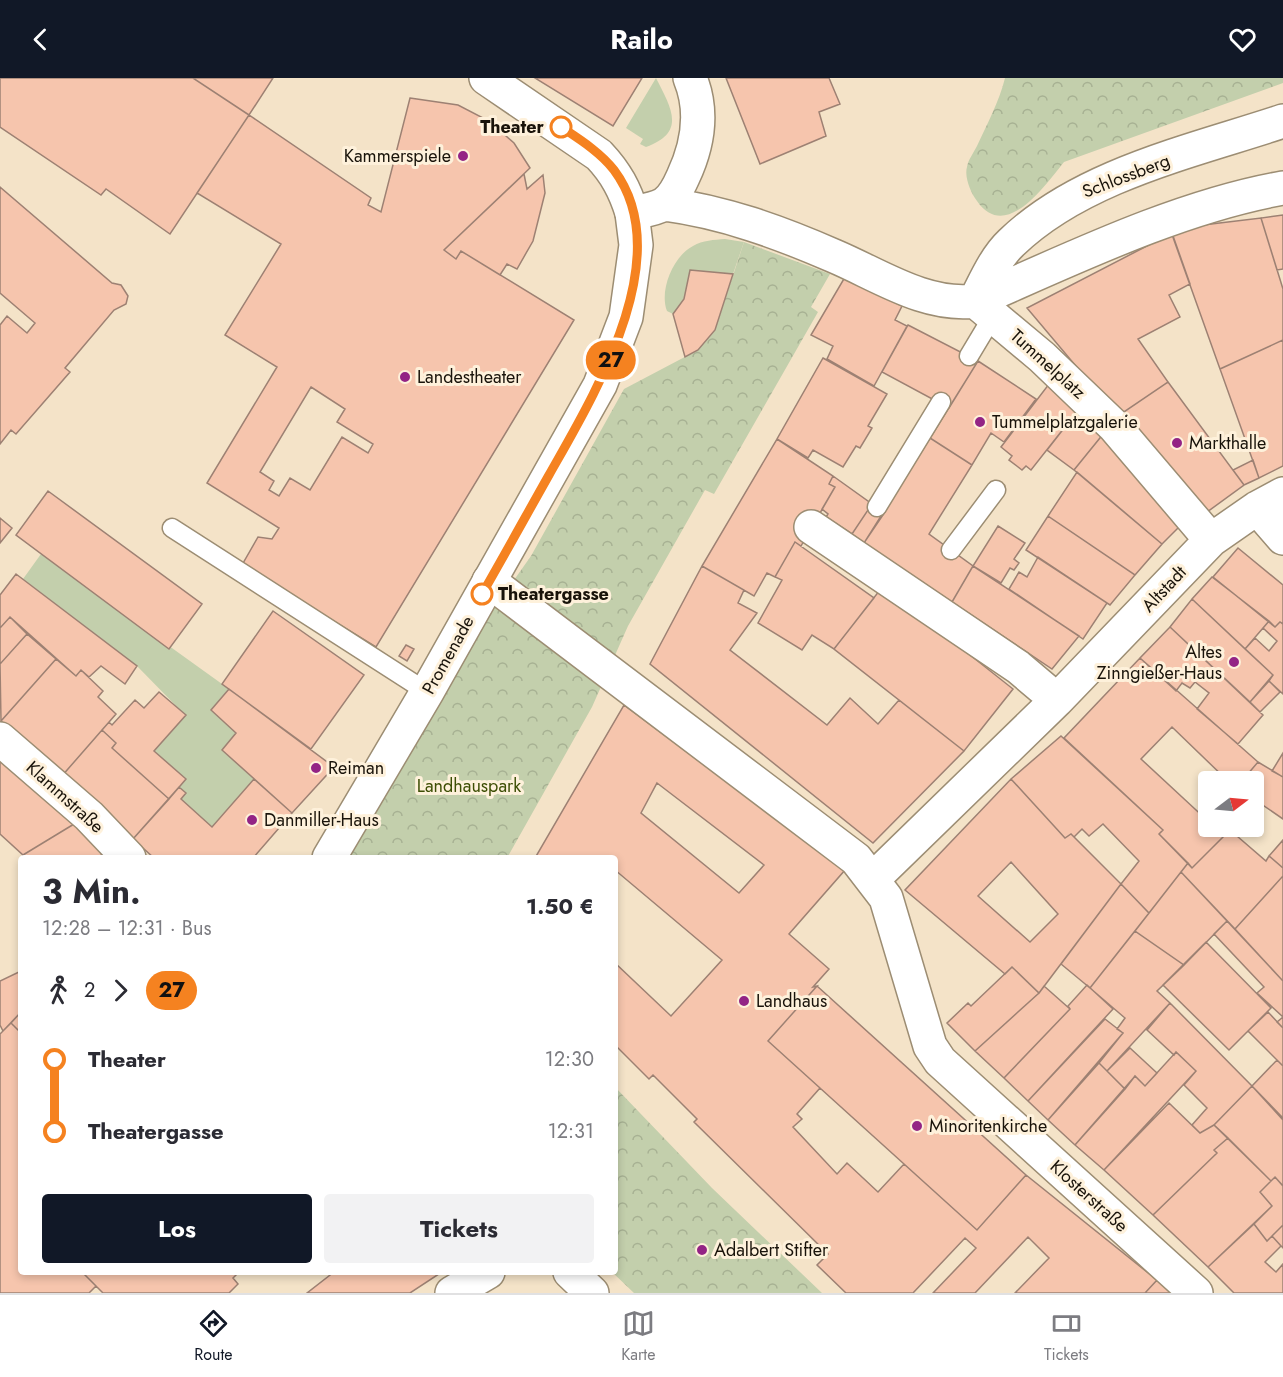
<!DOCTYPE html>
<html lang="de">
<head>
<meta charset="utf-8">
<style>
  :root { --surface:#fff; --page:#f2f2f3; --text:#2b2b33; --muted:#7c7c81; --line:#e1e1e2; --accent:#111827 }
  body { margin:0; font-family:Jost,sans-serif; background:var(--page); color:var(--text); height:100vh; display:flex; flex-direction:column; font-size:22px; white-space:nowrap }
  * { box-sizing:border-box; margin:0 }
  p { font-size:20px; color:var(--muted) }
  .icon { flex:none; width:33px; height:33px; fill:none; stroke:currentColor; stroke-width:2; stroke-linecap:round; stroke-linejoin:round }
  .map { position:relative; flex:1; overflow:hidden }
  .side { position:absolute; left:18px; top:777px; width:600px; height:420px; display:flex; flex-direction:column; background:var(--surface); border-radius:6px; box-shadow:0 3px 9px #0003 }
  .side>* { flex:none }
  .badge { padding:0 12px; border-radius:20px; font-size:21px; line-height:39px }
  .needle { width:39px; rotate:74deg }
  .controls { position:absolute; left:1198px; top:693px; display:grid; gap:12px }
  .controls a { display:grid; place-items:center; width:66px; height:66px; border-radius:6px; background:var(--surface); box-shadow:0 3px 9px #0003; font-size:30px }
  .map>.badge { position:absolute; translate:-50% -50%; box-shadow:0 0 0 3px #fff }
  .legs { display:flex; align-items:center; gap:9px; height:66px; padding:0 24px; font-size:20px }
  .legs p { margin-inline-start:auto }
  .overview { display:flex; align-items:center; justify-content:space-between; height:102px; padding:0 24px }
  h1 { font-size:33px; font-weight:700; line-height:45px }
  .cta { display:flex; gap:12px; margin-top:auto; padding:12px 24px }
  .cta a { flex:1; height:69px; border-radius:6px; background:var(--accent); color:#fff; font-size:24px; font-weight:700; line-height:69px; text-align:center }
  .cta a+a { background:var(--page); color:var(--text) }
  ul { padding:0 24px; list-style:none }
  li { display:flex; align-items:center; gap:21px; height:72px; font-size:22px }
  li i { display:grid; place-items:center; width:9px; height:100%; margin:0 8px; background:currentColor }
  li i::after { content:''; width:15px; height:15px; margin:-8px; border:4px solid; border-radius:50%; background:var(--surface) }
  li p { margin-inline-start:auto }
  li:first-child i { background:linear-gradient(#0000 50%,currentColor 0) }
  li:last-child i { background:linear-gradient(currentColor 50%,#0000 0) }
  header { display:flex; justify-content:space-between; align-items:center; height:78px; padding:0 24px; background:var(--accent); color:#fff; font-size:27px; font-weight:700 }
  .menu { display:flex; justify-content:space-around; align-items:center; height:84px; border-top:2px solid var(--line); background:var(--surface); font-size:16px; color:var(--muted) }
  .menu a { display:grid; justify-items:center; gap:3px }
  .menu .on { color:var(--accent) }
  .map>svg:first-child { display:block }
  .grass { fill:#c3cfac }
  .forest { fill:url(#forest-crowns) }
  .building { fill:#f6c5ad; stroke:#9d8173; stroke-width:1.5; fill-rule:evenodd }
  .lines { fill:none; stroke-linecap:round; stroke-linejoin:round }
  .lane-casing { stroke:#9c8d73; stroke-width:21 }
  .street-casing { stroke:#9c8d73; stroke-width:36 }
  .secondary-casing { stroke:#9c8d73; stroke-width:36 }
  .lane { stroke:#fff; stroke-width:18 }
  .street { stroke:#fff; stroke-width:33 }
  .secondary { stroke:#fff; stroke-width:33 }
  .line-1-casing { stroke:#fff; stroke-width:14 }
  .line-1 { stroke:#f58220; stroke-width:9 }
  .stop-1-dot { fill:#fff; stroke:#f58220; stroke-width:3 }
  .poi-dot { fill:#932485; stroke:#fef1db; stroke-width:2 }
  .labels { text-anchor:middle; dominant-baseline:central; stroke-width:6; stroke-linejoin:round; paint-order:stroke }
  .stop-label { font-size:18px; font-weight:bold; fill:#19130a; stroke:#fef1db; text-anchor:end }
  .poi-label { font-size:18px; fill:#19130a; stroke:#fef1db; text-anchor:start }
  .street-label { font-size:18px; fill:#19130a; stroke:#fef1db }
  .park-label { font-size:18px; fill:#3d4e04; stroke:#fef1db }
</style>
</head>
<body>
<header><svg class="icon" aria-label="back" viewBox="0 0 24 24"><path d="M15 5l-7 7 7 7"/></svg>Railo<svg class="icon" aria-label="heart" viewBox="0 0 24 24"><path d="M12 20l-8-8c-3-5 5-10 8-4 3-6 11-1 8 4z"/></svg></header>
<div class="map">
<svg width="1283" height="1215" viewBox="0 0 1283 1215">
  <defs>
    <pattern id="forest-crowns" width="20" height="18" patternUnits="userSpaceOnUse" patternTransform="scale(1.5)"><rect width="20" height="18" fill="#c3cfac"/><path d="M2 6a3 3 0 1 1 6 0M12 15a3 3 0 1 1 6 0" fill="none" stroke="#a7b193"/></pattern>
  </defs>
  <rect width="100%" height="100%" fill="#f4e3c8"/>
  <path class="grass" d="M656 0C671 30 687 54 646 69L640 66 643 61 626 50Z
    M725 161 744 164 733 196 690 192 684 221 673 236 667 233C659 213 673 178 693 168 703 162 714 162 725 161Z
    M41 476 229 611 211 632 236 655 222 672 254 701 212 749 181 721 186 715 179 709 186 701 154 673 185 637 137 588 23 501Z"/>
  <path class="forest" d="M1005 0H1283V5L1064 84C1046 106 1006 165 977 123 971 115 964 99 967 89 968 82 974 74 977 68 987 46 999 24 1005 0Z
    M744 164 830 196 811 229 818 234 714 416 705 412 628 548 592 629 507 780H349L483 546 531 478 624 311 698 272 715 252Z
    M615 1009 712 1110 822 1215H634L612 1194H615Z"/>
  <path class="building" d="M0 0H193L249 37 170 156 106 111 101 117 0 49Z
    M193 0H273L249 37Z
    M535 0H642L613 48Z
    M726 0H829L840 26 819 34 826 58 760 86Z
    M410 20 458 27 489 43 514 65 530 90 444 172 456 181 461 173 574 242 376 569 242 487 258 459 272 461 279 450 207 405 277 289 225 257 281 166 197 115 249 37 371 120 368 127 381 134ZM311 309 345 331 337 344 373 366 368 375 342 359 310 412 290 400 279 418 269 412 274 403 260 394Z
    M524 96 527 111 543 97 545 115 533 163 517 191 507 186 500 197 461 173 456 181 444 172Z
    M0 109 112 205 121 207 128 218 126 226 114 232 65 290 70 294 16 356 11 352 0 366V247L7 238 27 255 35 245 0 215Z
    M1283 137V191L1277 192 1261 140Z
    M1261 140 1283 211V262L1220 291 1170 151Z
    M1172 155 1190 206 1169 217 1180 239 1138 261 1168 304 1118 338 1027 230Z
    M690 192 733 196 715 252 698 272 685 279 673 236 684 221Z
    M845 199 902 228 895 242 907 248 874 308 827 281 833 268 811 257Z
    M908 247 978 283 949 330 882 294Z
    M1283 262V388L1259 400 1220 291Z
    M823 280 887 316 868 348 872 350 860 370 856 368 843 389 813 372 808 380 777 361Z
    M978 283 1036 321 1004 364 991 355 972 387 930 360Z
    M1168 304 1244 407 1203 437 1118 338Z
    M1049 306 1079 331 1031 392 1026 388 1022 392 1009 382 1012 378 1001 369Z
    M1079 331 1104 355 1074 392 1047 372Z
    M1104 355 1180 448 1162 466 1074 392Z
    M930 360 972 387 929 456 973 488 952 524 864 465Z
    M777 361 833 398 829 406 835 409 801 468 795 464 775 499 767 495 754 518 702 488Z
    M1253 382 1259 400 1244 407 1233 392Z
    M1077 394 1162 466 1135 497 1048 438Z
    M833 398 872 426 852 456 826 439 828 436 822 431 835 409 829 406Z
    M48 413 202 526 169 571 16 457Z
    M872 426 885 434 864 465 852 456Z
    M1048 438 1135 497 1110 527 1026 472Z
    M0 440 12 450 0 465Z
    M998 448 1025 465 1014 481 1019 485 1014 492 1010 490 1001 505 973 488Z
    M795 464 874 520 834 571 812 557 802 572 758 545 782 502 775 499Z
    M1238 470 1283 507V546L1280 544 1275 549 1213 499Z
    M1038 479 1107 525 1083 561 1009 511 1019 494 1027 499Z
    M702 488 744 512 738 525 757 535 730 572 827 647 850 620 878 646 899 622 964 673 873 765 650 586Z
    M973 488 1079 558 1052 591 952 524Z
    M16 496 137 588 125 606 101 588 89 599 81 592 76 598 10 539 0 550V517Z
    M1212 499 1269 543 1245 571 1192 521Z
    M883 508 1013 611 964 673 834 571Z
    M1192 521 1273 597 1250 624 1170 549Z
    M273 533 364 597 311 671 222 606Z
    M10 539 27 556 0 586V550Z
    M1269 543 1275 549 1280 544 1283 546V616L1269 603 1273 597 1245 571 1255 560 1269 573 1277 563 1263 550Z
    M1170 549 1263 637 1238 666 1197 631 1209 615 1195 604 1190 610 1182 605 1176 613 1140 580Z
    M27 556 56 581 1 643 0 586Z
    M406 567 414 571 407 583 399 578Z
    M1140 580 1258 684 1241 704H1229L1172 649 1141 681 1209 744V748H1214L1224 758 1192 790 1159 756 1163 752 1064 660Z
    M56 581 76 598 81 592 103 613 98 619 116 636 61 699 1 643Z
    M1269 603 1280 614 1260 634 1250 624Z
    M229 611 334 689 292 735 222 672 236 655 211 632Z
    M159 614 186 637 154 673 186 701 169 721 112 670 116 665 102 652 109 644 112 647 135 622 144 630Z
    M624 627 845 792 789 856 829 891 813 909 817 908 768 963 820 1010 797 1036 802 1041 793 1049 837 1096 847 1085 878 1114 904 1086 977 1152 1026 1097 1157 1202 1145 1215H1015L1049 1180 1028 1159 975 1215H933L976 1170 965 1160 913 1215H846L817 1187 828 1176 694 1044 697 1041 653 997 649 1001 615 967V885L671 938 722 882 615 792V780H535ZM657 705 764 787 739 815 641 735Z
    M102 652 116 665 112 670 169 721 133 761 61 699Z
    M1061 658 1163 752 1159 756 1188 785 1149 835 1121 806 1139 783 1103 746 1089 758 1082 751 1074 759 1071 756 1065 760 1011 701Z
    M1283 675V699L1272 693Z
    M0 681 79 743 23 777 0 756Z
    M1258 684 1283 699V741L1254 721V704H1241Z
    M254 701 292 735 253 780H154L133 761 179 709 186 715 181 721 212 749Z
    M1011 701 1065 760 1071 756 1121 806 1039 915 1012 889 1005 896 905 812ZM1011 784 1058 836 1030 864 978 818Z
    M79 743 93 757 103 780H25L23 777Z
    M1230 752 1266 783 1269 778 1283 790V798L1235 851 1181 794 1188 785 1192 790Z
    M1283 762V790L1269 778Z
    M1181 794 1227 843 1184 887 1135 853Z
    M1283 798V903L1235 851Z
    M1121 806 1149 835 1090 910 1061 886Z
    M1227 843 1283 903V950L1277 944 1283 939 1257 915 1264 909 1214 856Z
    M1135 853 1184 887 1157 913 1170 925 1107 993 1099 985 1123 955 1117 951 1125 940 1090 910Z
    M1206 864 1271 930 1229 972 1163 907Z
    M1012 889 1039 915 975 973 947 945 968 925 971 928Z
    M21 893V934L3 953 0 947V903Z
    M1087 907 1113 931 1028 1023 1004 1000 1070 931 1068 928Z
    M817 908 1026 1097 977 1152 768 963Z
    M1044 908 1070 931 1004 1000 975 973 1039 915Z
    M1170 925 1252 1008 1214 1047 1200 1055 1192 1047 1207 1030 1184 1007 1196 993 1176 974 1174 977 1147 952Z
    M21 934V955L11 945Z
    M1268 934 1283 950V988L1248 953Z
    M1105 941 1123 955 1048 1042 1028 1023Z
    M11 945 21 955V1194H82L96 1208 89 1215H0V956Z
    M1130 970 1157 995 1145 1008 1135 998 1125 1011 1107 993Z
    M1176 974 1196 993 1104 1092 1075 1067 1135 998 1145 1008Z
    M1277 982 1283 988V1040L1252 1008Z
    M1099 985 1125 1011 1075 1067 1048 1042Z
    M1252 1008 1283 1042V1108L1275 1099 1271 1103 1214 1047Z
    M1169 1025 1200 1055 1214 1047 1228 1060 1214 1072 1217 1075 1153 1137 1104 1092Z
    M1228 1060 1271 1103 1260 1114 1272 1128 1208 1189 1153 1137 1217 1075 1214 1072Z
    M1275 1099 1283 1108V1147L1267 1163 1254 1146 1272 1128 1260 1114Z
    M1254 1146 1267 1163 1272 1158 1281 1168 1265 1184 1276 1194 1283 1186V1215H1234L1208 1189Z
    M1283 1147V1170L1272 1158Z
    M82 1194H239L233 1200 238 1206 229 1215H103Z
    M334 1194H442L410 1215H307Z
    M1157 1202 1172 1215H1145Z"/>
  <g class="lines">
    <g class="lane-casing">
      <path id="lane" d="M969 278 993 238
        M877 429 941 324
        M172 450 427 614
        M951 472 996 412"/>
    </g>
    <g class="street-casing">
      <path id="street" d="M486 0 599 77C616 95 625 112 632 135 642 133 656 131 664 126 672 121 679 108 683 99 698 67 704 34 690 0
        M664 126C724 134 779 154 834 178 879 197 925 229 975 223 1071 181 1180 128 1283 110
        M975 223C985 204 995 180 1011 165 1081 97 1193 73 1283 43
        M975 223 1042 279 1114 348 1211 462
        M1257 430 1283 460
        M811 449 1018 589 1057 622
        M489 503 856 781 886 820 930 968 940 983 1196 1215
        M0 661 89 738 129 780
        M873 801 1057 622 1211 462 1257 430 1283 416
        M452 1215 488 1194"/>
    </g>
    <g class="secondary-casing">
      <path id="secondary" d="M329 780 427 614 600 307 626 239 636 167 632 135
        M570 1194 592 1215"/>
    </g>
    <use href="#lane" class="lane"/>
    <use href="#street" class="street"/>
    <use href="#secondary" class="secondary"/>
  </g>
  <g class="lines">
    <g class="line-1-casing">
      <path id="line-1" d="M482 516C505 476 527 436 549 397 593 319 679 179 614 92 600 74 579 61 561 49"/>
    </g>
    <use href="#line-1" class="line-1"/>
  </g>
  <g class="stop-1-dot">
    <circle cx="561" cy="49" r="10"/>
    <circle cx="482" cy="516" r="10"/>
  </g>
  <g class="poi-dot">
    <circle cx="463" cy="78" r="6"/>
    <circle cx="405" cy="299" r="6"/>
    <circle cx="980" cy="344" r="6"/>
    <circle cx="1177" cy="365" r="6"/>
    <circle cx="1234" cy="584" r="6"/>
    <circle cx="316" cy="690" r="6"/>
    <circle cx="252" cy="742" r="6"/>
    <circle cx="744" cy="923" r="6"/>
    <circle cx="917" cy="1048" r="6"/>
    <circle cx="702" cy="1172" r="6"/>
  </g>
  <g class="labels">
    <g class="stop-label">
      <text x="544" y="49">Theater</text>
      <text x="498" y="516" text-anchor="start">Theatergasse</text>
    </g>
    <g class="poi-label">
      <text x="451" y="78" text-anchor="end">Kammerspiele</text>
      <text x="417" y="299">Landestheater</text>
      <text x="992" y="344">Tummelplatzgalerie</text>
      <text x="1189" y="365">Markthalle</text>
      <text x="1222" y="574" text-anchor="end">Altes<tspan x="1222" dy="21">Zinngießer-Haus</tspan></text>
      <text x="328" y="690">Reiman</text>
      <text x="264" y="742">Danmiller-Haus</text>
      <text x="756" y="923">Landhaus</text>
      <text x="929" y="1048">Minoritenkirche</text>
      <text x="714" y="1172">Adalbert Stifter</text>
    </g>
    <g class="street-label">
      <text transform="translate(1126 98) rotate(-21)">Schlossberg</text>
      <text transform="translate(1048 286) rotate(42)">Tummelplatz</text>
      <text transform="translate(1164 511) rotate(-47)">Altstadt</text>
      <text transform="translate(448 577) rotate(-61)">Promenade</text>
      <text transform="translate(65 719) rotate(42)">Klammstraße</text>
      <text transform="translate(1089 1118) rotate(42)">Klosterstraße</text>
    </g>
    <g class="park-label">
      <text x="469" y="708">Landhauspark</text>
    </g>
  </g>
</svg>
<div class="controls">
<a><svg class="needle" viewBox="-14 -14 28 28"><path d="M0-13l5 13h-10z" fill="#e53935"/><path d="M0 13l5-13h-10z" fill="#7c7c81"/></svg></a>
</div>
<b class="badge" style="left:611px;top:282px;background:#f58220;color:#111">27</b>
<section class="side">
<div class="overview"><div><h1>3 Min.</h1><p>12:28 – 12:31 · Bus</p></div><b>1.50 €</b></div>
<div class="legs"><svg class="icon" aria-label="walk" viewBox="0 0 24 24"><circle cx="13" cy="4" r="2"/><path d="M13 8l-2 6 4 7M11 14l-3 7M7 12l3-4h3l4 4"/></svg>2<svg class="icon" aria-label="forward" viewBox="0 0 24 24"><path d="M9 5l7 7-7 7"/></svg><b class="badge" style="background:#f58220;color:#111">27</b></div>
<ul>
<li><i style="color:#f58220"></i><b>Theater</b><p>12:30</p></li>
<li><i style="color:#f58220"></i><b>Theatergasse</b><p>12:31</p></li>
</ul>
<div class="cta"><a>Los</a><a>Tickets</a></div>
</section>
</div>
<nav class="menu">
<a class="on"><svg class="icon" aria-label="directions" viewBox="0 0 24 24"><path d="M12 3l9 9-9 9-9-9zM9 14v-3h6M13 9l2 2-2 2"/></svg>Route</a>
<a><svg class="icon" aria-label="map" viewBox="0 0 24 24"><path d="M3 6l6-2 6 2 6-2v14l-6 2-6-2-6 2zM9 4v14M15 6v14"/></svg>Karte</a>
<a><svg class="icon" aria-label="tickets" viewBox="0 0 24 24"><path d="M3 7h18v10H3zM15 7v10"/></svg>Tickets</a>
</nav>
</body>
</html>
